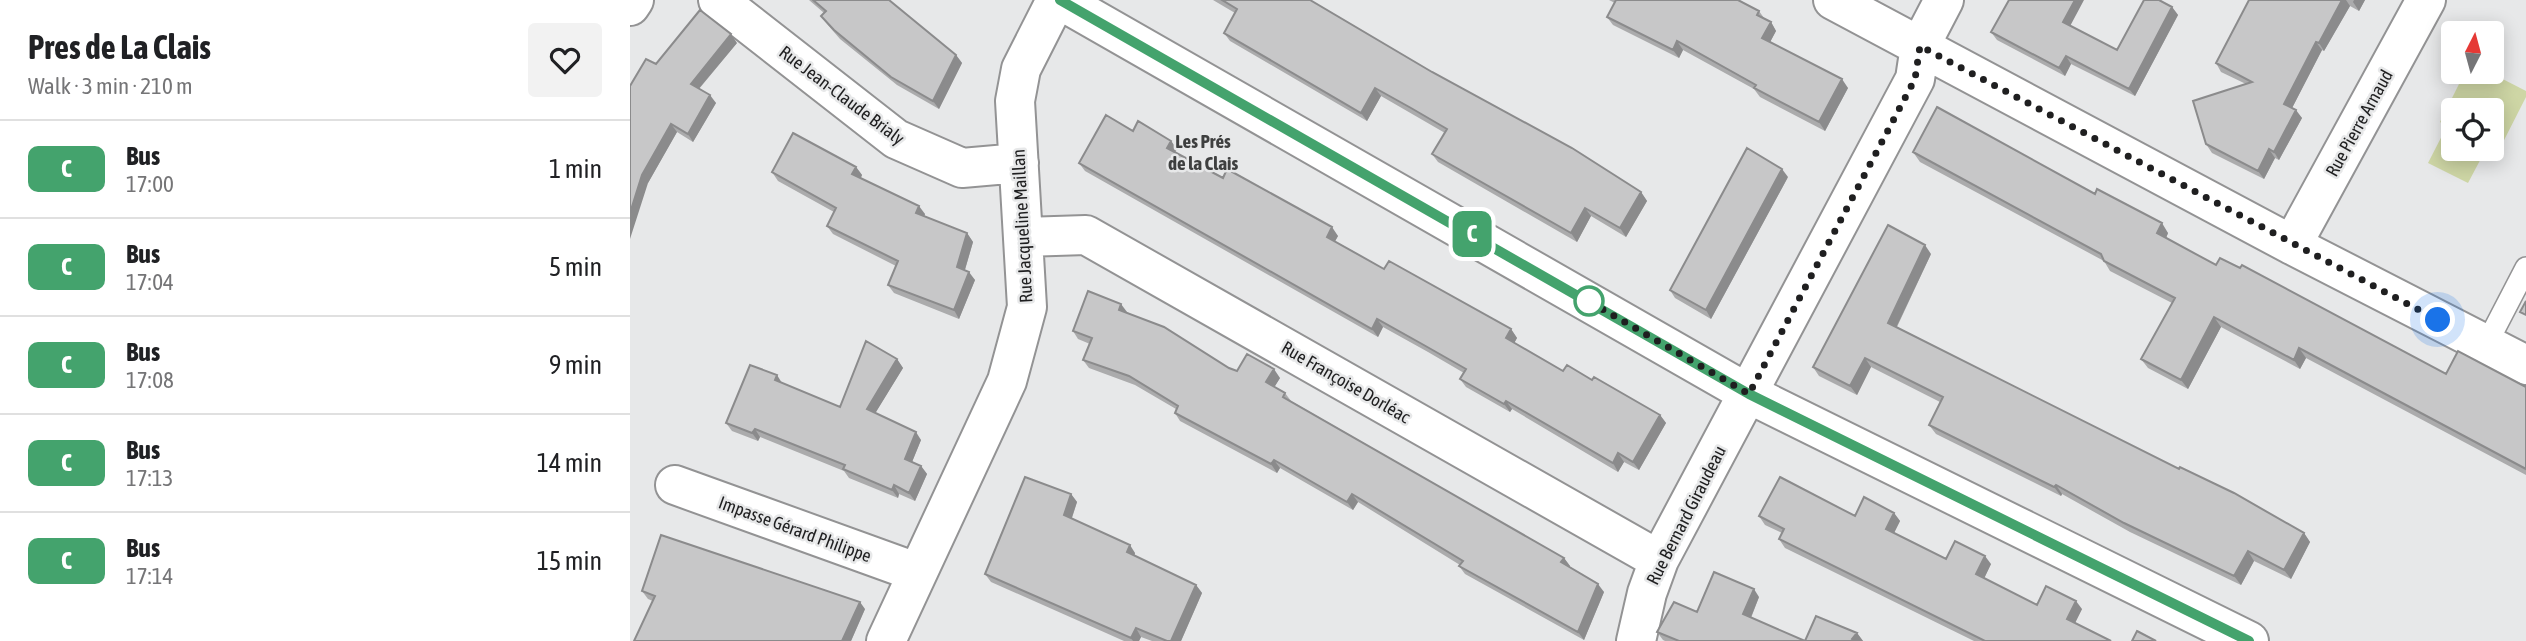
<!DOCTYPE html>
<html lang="en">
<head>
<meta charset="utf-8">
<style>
  :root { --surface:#fff; --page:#f2f2f2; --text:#202124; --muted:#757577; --line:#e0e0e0 }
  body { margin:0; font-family:"Asap Condensed",sans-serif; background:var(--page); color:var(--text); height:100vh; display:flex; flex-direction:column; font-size:26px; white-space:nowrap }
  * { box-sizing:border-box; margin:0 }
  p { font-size:23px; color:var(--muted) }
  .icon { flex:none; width:38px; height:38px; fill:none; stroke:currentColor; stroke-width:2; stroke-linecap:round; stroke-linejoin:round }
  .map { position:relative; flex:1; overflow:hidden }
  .sheet { display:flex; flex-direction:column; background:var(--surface); width:630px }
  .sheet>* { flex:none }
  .badge { padding:0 14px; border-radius:10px; font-size:24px; line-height:46px }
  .needle { width:46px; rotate:6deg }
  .buttons { position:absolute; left:1811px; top:21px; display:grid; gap:14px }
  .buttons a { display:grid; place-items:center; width:63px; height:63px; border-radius:7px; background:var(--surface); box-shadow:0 4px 18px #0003; font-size:35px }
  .you { position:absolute; width:35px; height:35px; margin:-18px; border:5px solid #fff; border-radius:50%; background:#1a73e8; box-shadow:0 0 0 10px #1a73e833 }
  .map>.badge { position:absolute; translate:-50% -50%; box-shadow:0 0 0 4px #fff }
  .round { display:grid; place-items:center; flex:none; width:74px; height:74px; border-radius:7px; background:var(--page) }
  .summary { display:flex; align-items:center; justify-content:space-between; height:119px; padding:0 28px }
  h1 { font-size:33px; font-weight:700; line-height:52px }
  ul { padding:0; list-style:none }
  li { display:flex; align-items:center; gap:21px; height:98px; padding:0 28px; border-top:2px solid var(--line) }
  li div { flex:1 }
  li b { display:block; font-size:26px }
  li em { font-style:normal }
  li .badge { min-width:77px; font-weight:700; text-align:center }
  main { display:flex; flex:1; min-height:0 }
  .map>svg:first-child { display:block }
  .green { fill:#ced6a5 }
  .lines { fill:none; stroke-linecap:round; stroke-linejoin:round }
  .lane-casing { stroke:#939394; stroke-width:24 }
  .street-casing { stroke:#939394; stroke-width:42 }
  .lane { stroke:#fff; stroke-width:21 }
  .street { stroke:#fff; stroke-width:38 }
  .wall { fill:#ababac }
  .shaded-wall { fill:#8b8b8c }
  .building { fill:#c7c7c8; stroke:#8b8b8c; stroke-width:2 }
  .line-casing { stroke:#fff; stroke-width:16 }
  .line { stroke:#44a36d; stroke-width:10 }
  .walk { stroke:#1f1f20; stroke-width:7; stroke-dasharray:0 12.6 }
  .stop-dot { fill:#fff; stroke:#44a36d; stroke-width:3.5 }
  .labels { text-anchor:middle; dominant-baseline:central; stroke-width:5; stroke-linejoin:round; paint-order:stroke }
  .street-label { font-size:18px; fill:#1f1f20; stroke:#e7e8e9 }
  .neighbourhood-label { font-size:19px; font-weight:bold; fill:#3e3f3f; stroke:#e7e8e9 }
</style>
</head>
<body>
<main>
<section class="sheet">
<div class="summary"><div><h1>Pres de La Clais</h1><p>Walk · 3 min · 210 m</p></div><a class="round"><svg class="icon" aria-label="heart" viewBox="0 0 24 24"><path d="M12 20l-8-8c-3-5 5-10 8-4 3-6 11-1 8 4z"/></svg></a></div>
<ul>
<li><span class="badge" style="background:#44a36d;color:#fff">C</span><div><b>Bus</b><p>17:00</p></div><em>1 min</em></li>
<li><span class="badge" style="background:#44a36d;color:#fff">C</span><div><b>Bus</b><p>17:04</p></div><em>5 min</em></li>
<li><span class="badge" style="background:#44a36d;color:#fff">C</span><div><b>Bus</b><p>17:08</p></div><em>9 min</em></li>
<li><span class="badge" style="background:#44a36d;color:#fff">C</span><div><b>Bus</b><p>17:13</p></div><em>14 min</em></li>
<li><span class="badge" style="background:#44a36d;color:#fff">C</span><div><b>Bus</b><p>17:14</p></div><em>15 min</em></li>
</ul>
</section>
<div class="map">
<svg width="1896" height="641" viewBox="0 0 1896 641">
  <rect width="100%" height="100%" fill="#e7e8e9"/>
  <path class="green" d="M1835 72H1859L1896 91V97L1868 152 1862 148V110H1824V149H1856L1838 183 1798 163 1817 126 1810 122Z"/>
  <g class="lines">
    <g class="lane-casing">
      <path id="lane" d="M1856 345 1896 268"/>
    </g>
    <g class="street-casing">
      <path id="street" d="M88 0 266 139 332 168 389 163
        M430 0 1119 394 1619 641
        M1203 0 1662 245 1896 365
        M0 6 4 0
        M394 237 456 235 1029 560
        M1662 245 1796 0
        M45 485 286 572
        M256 641 377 381 397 307 385 101 391 69 426 0
        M1006 641 1017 593 1029 560 1285 79 1290 46 1314 0"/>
    </g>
    <use href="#lane" class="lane"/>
    <use href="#street" class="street"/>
  </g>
  <path class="wall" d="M179 0H259L326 55 332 63 309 109 267 85 210 39 197 24 191 16 194 13Z
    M583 0H680L802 72 1011 192 1017 201 996 237 961 216 947 242 808 162 802 154 815 133 751 96 737 121 600 41 594 33 605 13Z
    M979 0H1108L1129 11 1134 18 1141 22 1146 31 1140 42 1218 88 1195 131 1130 97 1124 89 1053 50 1049 58 983 25 977 17 985 3Z
    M1619 0H1735L1729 11 1720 6 1694 51 1692 50 1662 108 1672 118 1649 160 1645 158 1634 179 1582 153 1576 144 1616 84 1591 72 1586 63Z
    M1542 7 1548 15 1505 96 1441 64 1435 76 1367 40 1361 32 1441 26 1487 50Z
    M107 43 69 89 86 103 63 142 47 132 18 183 26 64Z
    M503 131 541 141 547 149 545 152 593 178 708 236 705 241 754 269 881 329 887 338 884 343 933 371 962 380 1030 415 1036 423 1009 470 994 462 988 472 882 409 880 412 836 387 830 379 834 373 798 352 753 327 748 337 455 171 449 163Z
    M1283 152 1465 194 1538 233 1536 238 1586 265 1816 374 1896 387V475L1676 358 1670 369 1591 327 1558 389 1518 368 1511 359 1542 303 1480 271 1474 261 1290 162Z
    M226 167 232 175 231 178 295 214 294 217 337 233 343 242 335 270 345 280 329 319 264 293 258 285 266 266 203 234 197 226 204 212 148 181 142 172Z
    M1158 177 1081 319 1045 298 1040 290Z
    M1301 254 1267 327 1674 533 1680 542 1661 579 1624 561 1611 585 1500 532 1432 494 1431 496 1306 434 1299 425 1310 402 1241 367 1227 395 1189 376 1183 367Z
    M497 312 599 368 607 371 650 378 644 387 655 393 661 401 934 558 940 566V567L974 592 954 640 835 574 829 566 830 565 728 502 723 510 650 468 647 473 550 421 545 413 546 409 505 385 459 368 453 360 460 344 448 339 443 331Z
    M267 359 273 368 245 413 291 440 282 462 291 466 297 474 285 501 269 494 268 498 219 478 214 471 130 437 128 441 102 431 96 423 152 383 210 407Z
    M441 494 447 502 442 518 505 553 504 556 566 585 572 593 551 641H522L511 637 509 641H494L361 582 355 574Z
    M1264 513 1270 521 1264 533 1316 559 1361 564 1354 578 1407 605 1452 609 1445 623 1481 641H1344L1155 548 1149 539 1152 533 1135 525 1129 516H1225Z
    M12 591 235 609 221 641H4L23 601 18 599Z
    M1129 597 1121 618 1175 641 1227 633 1233 641H1035L1033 640 1027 632 1067 612Z"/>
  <path class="shaded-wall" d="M1445 0H1454L1438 30 1433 22Z
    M1712 0H1716L1720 6 1694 51 1689 43Z
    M1724 0H1735L1729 11 1723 2Z
    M1542 7 1548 15 1505 96 1499 89Z
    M1141 22 1146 31 1138 46 1132 38Z
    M101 34 107 43 66 92 61 84Z
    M1047 41 1053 50 1049 58 1043 50Z
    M1686 42 1692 50 1660 112 1654 104Z
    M326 55 332 63 309 109 303 101Z
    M1436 56 1441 64 1435 76 1429 68Z
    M1212 79 1218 88 1195 131 1189 122Z
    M745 88 751 96 737 121 731 113Z
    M80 95 86 103 63 142 58 134Z
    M1666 110 1672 118 1649 160 1644 152Z
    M41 124 47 132 18 183 0 239V213L12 175Z
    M541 141 547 149 543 156 537 148Z
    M1639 149 1645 158 1634 179 1628 171Z
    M226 167 232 175 228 183 222 174Z
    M1152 169 1158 177 1081 319 1076 310Z
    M1011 192 1017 201 996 237 990 228Z
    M289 206 295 214 292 222 286 213Z
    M955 208 961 216 947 242 941 233Z
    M1532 223 1538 233 1534 243 1527 233Z
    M702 227 708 236 703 245 697 237Z
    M337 233 343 242 333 276 327 267Z
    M1295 245 1301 254 1264 332 1258 323Z
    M339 272 345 280 329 319 324 310Z
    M491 304 497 312 495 319 489 310Z
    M1584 317 1591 327 1558 389 1551 380Z
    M747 319 753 327 748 337 742 329Z
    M881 329 887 338 882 347 876 338Z
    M1669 348 1676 358 1670 369 1664 360Z
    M1235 358 1241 367 1227 395 1220 386Z
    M267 359 273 368 243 417 237 409Z
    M644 369 650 378 642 391 636 382Z
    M147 375 152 383 145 380Z
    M876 401 882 409 880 412 874 404Z
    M1030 415 1036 423 1009 470 1003 462Z
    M125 429 130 437 128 441 122 433Z
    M286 432 291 440 280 467 275 459Z
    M988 453 994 462 988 472 983 463Z
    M644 460 650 468 647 473 641 464Z
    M291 466 297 474 285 501 279 493Z
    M264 485 269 494 268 498 262 490Z
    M1426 485 1432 494 1431 496 1424 487Z
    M441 494 447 502 440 523 434 515Z
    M722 494 728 502 723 510 717 502Z
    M1264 513 1270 521 1262 537 1256 529Z
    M1674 533 1680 542 1661 579 1654 570Z
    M500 545 505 553 503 561 497 552Z
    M1618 551 1624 561 1611 585 1604 576Z
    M1355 556 1361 564 1352 583 1346 574Z
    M934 558 940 566 937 571 931 562Z
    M968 584 974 592 954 640 948 632Z
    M566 585 572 593 551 641H541Z
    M1124 589 1129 597 1119 622 1113 614Z
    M1446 601 1452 609 1443 627 1437 619Z
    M230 602 235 609 221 641H212Z
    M506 628 511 637 509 641H503L501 638Z
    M1227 633 1233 641H1223L1222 639Z"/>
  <path class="building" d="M183 0H259L326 55 303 101 261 77 204 30 191 16 196 11Z
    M592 0H680L802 72 942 148 1011 192 990 228 955 208 941 233 802 154 817 129 781 108 745 88 731 113 594 33 607 9Z
    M986 0H1108L1129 11 1127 15 1141 22 1132 38 1212 79 1189 122 1124 88 1126 85 1047 41 1043 50 977 17Z
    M1379 0H1445L1433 22 1487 50 1514 0H1529L1542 7 1499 89 1436 56 1429 68 1361 32Z
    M1619 0H1712L1689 43 1686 42 1654 104 1666 110 1644 152 1639 149 1628 171 1576 144 1563 101 1622 82 1586 63Z
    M70 10 101 34 61 84 80 95 58 134 41 124 12 175 0 213V86L16 59 26 64Z
    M1307 107 1465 194 1467 189 1532 223 1527 233 1586 265 1590 258 1610 268 1612 265 1816 374 1828 351 1896 387V469L1669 348 1664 360 1584 317 1551 380 1511 359 1545 298 1474 261 1471 254 1283 152Z
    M476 115 503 131 508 121 541 141 537 148 593 178 597 169 702 227 697 237 754 269 759 261 881 329 876 338 933 371 937 365 962 380 964 377 1030 415 1003 462 988 453 983 463 876 401 874 404 830 379 836 369 792 344 747 319 742 329 449 163Z
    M163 133 226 167 222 174 289 206 286 213 337 233 327 267 339 272 324 310 258 285 268 261 197 226 206 208 142 172Z
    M1117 148 1152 169 1076 310 1040 290Z
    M1258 225 1295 245 1258 323 1549 469 1550 467 1604 493 1674 533 1654 570 1618 551 1604 576 1494 523 1426 485 1424 487 1299 425 1313 397 1235 358 1220 386 1183 367Z
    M458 291 491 304 489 310 534 327 599 368 607 371 617 354 644 369 636 382 655 393 653 397 934 558 931 562 968 584 948 632 829 566 833 561 722 494 717 502 644 460 641 464 545 413 548 406 499 376 453 360 462 338 443 331Z
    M1896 301V315L1890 312Z
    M236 341 267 359 237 409 286 432 275 459 291 466 279 493 264 485 262 490 213 469 215 465 125 429 122 433 96 423 120 365 147 375 145 380 210 407Z
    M395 477 441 494 434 515 500 545 497 552 566 585 541 641H537L506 628 501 638 355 574Z
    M1150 477 1225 516 1234 497 1264 513 1256 529 1316 559 1325 541 1355 556 1346 574 1407 605 1416 586 1446 601 1437 619 1481 641H1355L1149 539 1154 529 1129 516Z
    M31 535 230 602 212 641H4L25 596 12 591Z
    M1084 572 1124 589 1113 614 1175 641 1186 616 1227 633 1222 639 1225 641H1049L1027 632 1044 602 1067 612Z
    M1507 631 1526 641H1502Z"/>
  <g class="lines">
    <g class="line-casing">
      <path id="line" d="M430 0 1119 394 1619 641"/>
    </g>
    <use href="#line" class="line"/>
    <path class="walk" d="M959 301 955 299 1119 394 1285 79 1290 46 1808 320"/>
  </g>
  <circle class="stop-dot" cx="959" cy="301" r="14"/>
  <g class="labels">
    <g class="street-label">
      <text transform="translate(212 95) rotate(37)">Rue Jean-Claude Brialy</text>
      <text transform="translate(1729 123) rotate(-61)">Rue Pierre Arnaud</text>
      <text transform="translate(392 226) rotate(-93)">Rue Jacqueline Maillan</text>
      <text transform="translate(716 382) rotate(30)">Rue Françoise Dorléac</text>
      <text transform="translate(1056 515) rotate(-63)">Rue Bernard Giraudeau</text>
      <text transform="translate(165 529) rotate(20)">Impasse Gérard Philippe</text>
    </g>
    <g class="neighbourhood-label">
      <text x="573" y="141">Les Prés<tspan x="573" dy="22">de la Clais</tspan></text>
    </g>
  </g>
</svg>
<div class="buttons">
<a><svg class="needle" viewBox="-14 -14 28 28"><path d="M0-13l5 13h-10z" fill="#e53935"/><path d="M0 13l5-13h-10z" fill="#757577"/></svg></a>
<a><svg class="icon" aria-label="locate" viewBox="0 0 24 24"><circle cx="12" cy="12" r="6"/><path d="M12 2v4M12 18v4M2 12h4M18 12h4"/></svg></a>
</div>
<div class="you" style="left:1808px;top:320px"></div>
<b class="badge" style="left:842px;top:234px;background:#44a36d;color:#fff">C</b>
</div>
</main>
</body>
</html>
